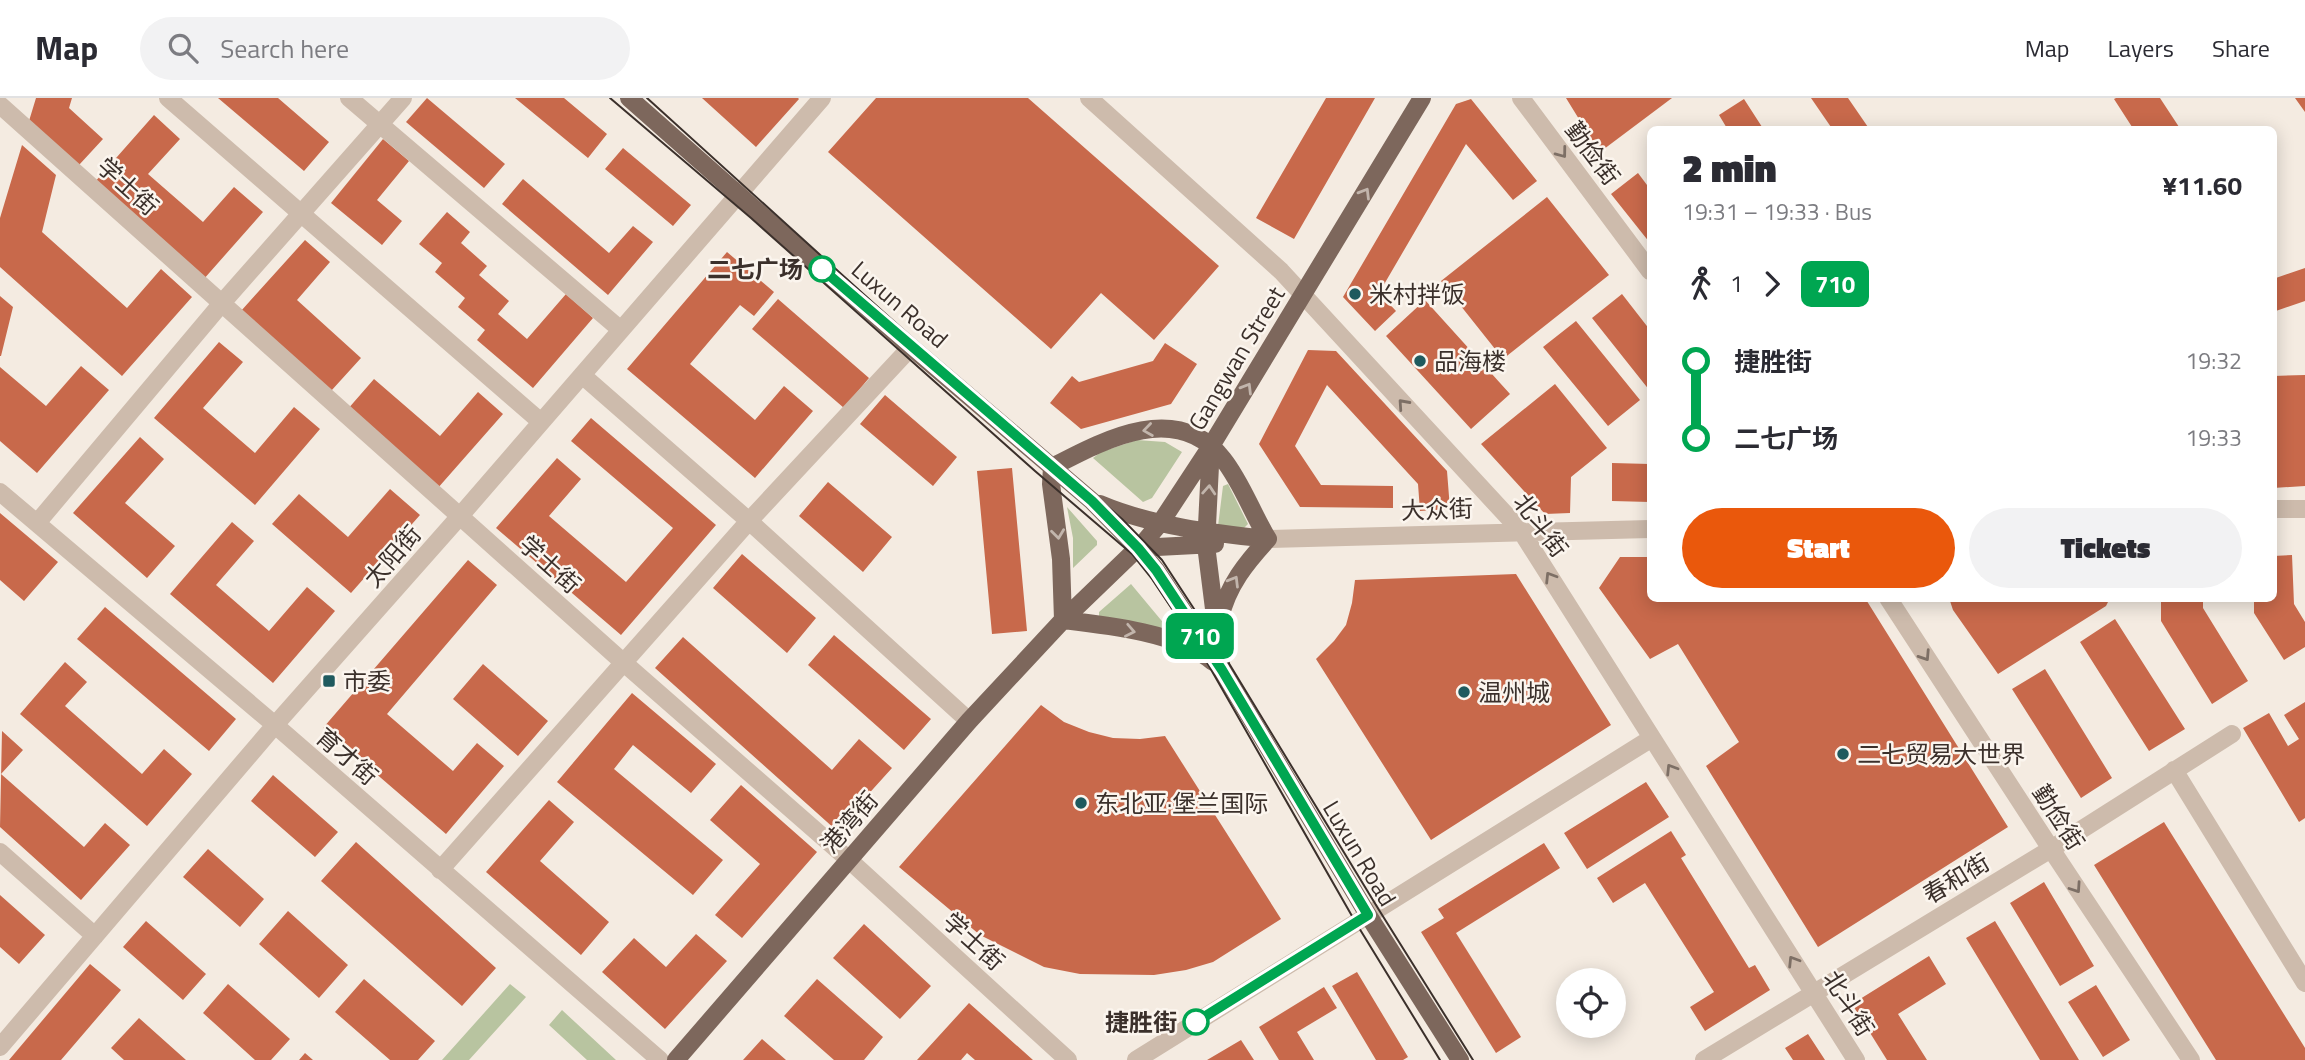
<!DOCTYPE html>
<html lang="en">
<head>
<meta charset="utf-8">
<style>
  :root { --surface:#fff; --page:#f2f2f3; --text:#2b2b33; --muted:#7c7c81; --line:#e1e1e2; --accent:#ea580c }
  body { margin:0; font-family:"Titillium Web","Noto Sans SC",sans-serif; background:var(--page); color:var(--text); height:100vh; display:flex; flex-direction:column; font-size:26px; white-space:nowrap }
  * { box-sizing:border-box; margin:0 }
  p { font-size:23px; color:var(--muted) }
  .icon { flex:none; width:38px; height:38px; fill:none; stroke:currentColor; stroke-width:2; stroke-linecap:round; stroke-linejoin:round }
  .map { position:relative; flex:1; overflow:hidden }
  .side { position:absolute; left:1647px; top:28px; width:630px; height:476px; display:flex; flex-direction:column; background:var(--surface); border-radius:10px; box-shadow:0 4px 18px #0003 }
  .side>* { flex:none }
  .badge { padding:0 14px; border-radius:10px; font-size:24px; line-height:46px }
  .fabs { position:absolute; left:1556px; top:870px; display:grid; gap:14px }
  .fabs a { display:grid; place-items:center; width:70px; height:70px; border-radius:50%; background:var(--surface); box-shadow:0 4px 18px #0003; font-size:35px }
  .map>.badge { position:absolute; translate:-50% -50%; box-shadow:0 0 0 4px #fff }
  .legs { display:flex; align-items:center; gap:10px; height:77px; padding:0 35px; font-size:23px }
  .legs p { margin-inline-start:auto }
  .overview { display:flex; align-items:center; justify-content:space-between; height:119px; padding:0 35px }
  h1 { font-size:38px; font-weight:800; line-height:52px }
  .action { display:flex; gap:14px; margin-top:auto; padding:14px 35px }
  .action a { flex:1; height:80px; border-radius:42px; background:var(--accent); color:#fff; font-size:28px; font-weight:800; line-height:80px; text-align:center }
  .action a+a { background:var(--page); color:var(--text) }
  ul { padding:0 35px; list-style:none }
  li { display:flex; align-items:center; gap:24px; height:77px; font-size:26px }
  li i { display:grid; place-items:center; width:10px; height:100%; margin:0 9px; background:currentColor }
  li i::after { content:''; width:18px; height:18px; margin:-9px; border:5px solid; border-radius:50%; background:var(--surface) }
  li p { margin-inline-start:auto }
  li:first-child i { background:linear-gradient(#0000 50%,currentColor 0) }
  li:last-child i { background:linear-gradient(currentColor 50%,#0000 0) }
  header { display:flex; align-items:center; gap:42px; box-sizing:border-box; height:98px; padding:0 35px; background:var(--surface); border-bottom:2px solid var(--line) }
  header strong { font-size:33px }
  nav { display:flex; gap:38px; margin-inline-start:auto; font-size:24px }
  .search { width:490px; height:63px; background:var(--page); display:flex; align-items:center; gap:18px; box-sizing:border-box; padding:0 24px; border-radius:38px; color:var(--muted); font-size:26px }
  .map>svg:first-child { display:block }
  .green { fill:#b8c4a0 }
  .building { fill:#c8694b }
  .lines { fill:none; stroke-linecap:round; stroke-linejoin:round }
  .minor { stroke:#cdbbac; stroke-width:18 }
  .major { stroke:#7d675c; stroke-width:18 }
  .tram { stroke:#3b302b; stroke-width:2 }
  .oneway { stroke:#7d6f65 }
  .oneway2 { stroke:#c2b5ac }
  .line-1-casing { stroke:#fff; stroke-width:16 }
  .line-1 { stroke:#00a651; stroke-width:10 }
  .stop-1-dot { fill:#fff; stroke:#00a651; stroke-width:3.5 }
  .poi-dot { fill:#1f5a5e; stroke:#fbf5ee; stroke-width:2.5 }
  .labels { text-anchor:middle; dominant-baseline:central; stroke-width:5; stroke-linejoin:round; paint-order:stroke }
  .street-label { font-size:24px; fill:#3b302b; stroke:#fbf5ee }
  .stop-label { font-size:24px; font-weight:bold; fill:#3b302b; stroke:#fbf5ee; text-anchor:end }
  .poi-label { font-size:24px; fill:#3b302b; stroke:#fbf5ee; text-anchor:start }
</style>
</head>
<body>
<header>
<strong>Map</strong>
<div class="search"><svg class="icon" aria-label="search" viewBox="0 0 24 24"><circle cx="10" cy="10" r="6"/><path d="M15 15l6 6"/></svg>Search here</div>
<nav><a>Map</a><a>Layers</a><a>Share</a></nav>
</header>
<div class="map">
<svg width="2305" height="962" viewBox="0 0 2305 962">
  <rect width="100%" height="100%" fill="#f4ebe1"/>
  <path class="green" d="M1137 342 1165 344 1182 354 1152 400 1143 404 1093 360 1101 354Z
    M1228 386 1248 426 1244 430 1218 428 1223 388Z
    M1067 409 1097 443V447L1073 470V440Z
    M1131 486 1171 534 1099 520V514Z
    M510 886 526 899 469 962H442Z
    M562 912 616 962H587L549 927Z"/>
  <path class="building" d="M36 0H72L69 10 103 41 79 67 29 23Z
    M218 0H278L329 44 304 73Z
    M427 0 505 66 484 90 406 24Z
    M515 0H564L607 36 588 60Z
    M702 0H798L799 1 756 49Z
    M876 0H1028L1219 168 1154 242 1101 195 1051 251 828 54Z
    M1326 0H1375L1294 141 1256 120Z
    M1566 0H1672L1604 51 1595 47Z
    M1811 0H1848L1870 32H1833Z
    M2116 0H2160L2181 32H2134L2114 1Z
    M2295 0H2305V14Z
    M1471 1 1537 83 1513 102 1466 46 1379 195 1396 213 1375 233 1343 199 1456 6Z
    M1744 1 1764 32H1728L1719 17Z
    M154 17 180 41 148 76 203 124 234 89 263 114 203 182 94 85Z
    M383 41 409 63 377 102 402 123 382 147 331 105Z
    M22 47 56 77 42 134 127 210 161 171 192 199 122 278 0 169V120Z
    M623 50 691 107 673 128 605 71Z
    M1638 75 1650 91V145L1611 96Z
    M523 81 609 155 633 128 653 144 608 197 502 106Z
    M1547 99 1609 177 1503 261 1441 183Z
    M447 114 470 134 461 145 487 168 479 177 509 203 498 216 527 241 566 196 593 220 533 290 477 242 485 232 458 209 465 200 435 174 442 165 419 146Z
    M305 142 330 164 297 202 361 260 331 293 241 213Z
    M727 154 774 194 754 218 740 207 690 266 755 322 784 288 813 313 755 380 627 271Z
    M2305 170V203L2273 214V181Z
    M1622 196 1650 232V293L1592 220Z
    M0 198 13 209 1 258H0Z
    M778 201 869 280 844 310 752 231Z
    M1425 202 1510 296 1471 331 1386 238Z
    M1576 223 1640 302 1608 328 1543 249Z
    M219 244 243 264 203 310 255 355 294 309 320 331 255 407 154 320Z
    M1165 245 1197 266 1171 306 1081 331 1050 305 1072 278 1079 284 1153 263Z
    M1308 252 1336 253 1447 373 1450 411 1420 413 1418 386 1327 287 1295 348 1321 387 1393 388V410L1300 409 1259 346Z
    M81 268 109 292 37 375 0 343V269L46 308Z
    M2305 277V388L2273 390V278Z
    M374 281 440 338 478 294 503 316 437 391 347 312Z
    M1555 286 1607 350 1571 379 1570 415 1545 416 1481 346Z
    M885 297 957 359 933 388 860 326Z
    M591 320 716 427 621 537 496 430 557 360 581 381 549 418 626 484 673 430 571 343Z
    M140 339 164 361 125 405 175 448 147 480 73 415Z
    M1612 365 1650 366V404L1612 403Z
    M1012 370 1027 533 992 536 977 373Z
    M828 384 892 439 863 474 799 418Z
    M390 391 420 417 351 495 272 426 299 396 348 439Z
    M0 415 58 464 24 503 0 482Z
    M232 424 254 443 216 487 269 533 307 489 335 513 273 585 170 496Z
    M742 456 816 520 787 555 713 490Z
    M2292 457 2294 506 2305 524V549L2284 562 2254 515V500H2273V458Z
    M1620 459H1650V500H1865L2008 729 1818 849 1706 668 1739 644 1678 546 1650 561 1599 490Z
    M468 462 497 487 387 616 453 673 477 645 504 668 446 736 323 630Z
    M1516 476 1611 627 1431 742 1316 561 1334 543 1346 527 1352 505 1355 482Z
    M1949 500H2110L2106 508 1998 576 1953 512Z
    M2161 500H2203V510L2248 583 2212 606 2161 523Z
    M105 509 236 621 209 653 77 541Z
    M2115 521 2185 631 2149 653 2080 544Z
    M834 537 931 621 904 652 808 567Z
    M683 539 832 672 859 641 892 670 836 732 655 570Z
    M65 564 87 584 65 608 142 676 164 651 192 676 147 728 20 616Z
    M483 566 548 623 518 658 453 601Z
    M2045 571 2112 680 2081 700 2012 591Z
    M632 595 716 666 691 695 633 647 614 671 723 762 693 797 557 684Z
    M2305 604V720L2299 724 2243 630 2269 615 2288 648 2299 641 2284 617Z
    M1041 607 1064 624 1089 634 1113 640 1140 641 1165 638 1281 821 1213 864 1186 872 1154 877 1080 876 1044 869 980 837 899 769Z
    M2 633 23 652 1 676 84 749 105 725 130 747 81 802 0 729Z
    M273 677 338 734 315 759 251 703Z
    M1646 684 1669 719 1587 771 1564 735Z
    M741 687 817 754 742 840 715 817 760 766 710 722Z
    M549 702 574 724 540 763 609 824 581 857 486 774Z
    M2164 724 2305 950V962H2216L2094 767Z
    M1671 733 1686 757 1681 760 1749 870 1755 867 1770 892 1705 933 1690 909 1714 894 1645 785 1613 805 1597 780Z
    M356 744 496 870 462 908 321 783Z
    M1544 745 1560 770 1456 835 1521 939 1496 955 1421 834 1444 820 1438 811Z
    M208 751 264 801 240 829 183 779Z
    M2044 784 2094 868 2060 888 2010 805Z
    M0 797 45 837 19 866 0 849Z
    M288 813 348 867 319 900 259 846Z
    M146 823 206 876 183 902 123 849Z
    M1995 823 2079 962H2040L1966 840Z
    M864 826 931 888 900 921 833 860Z
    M696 836 727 863 665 931 602 874 634 840 666 869Z
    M1929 858 1946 886 1898 916 1927 962H1887L1852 906Z
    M90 866 121 892 61 962H9Z
    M1357 874 1408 959 1403 962H1376L1332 888Z
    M364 881 435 943 418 962H390L335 914Z
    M817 881 883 939 864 962H834L784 918Z
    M228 886 290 941 271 962H255L203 915Z
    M2096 887 2130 942 2103 959 2068 904Z
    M1324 889 1337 910 1297 934 1314 962H1279L1259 929Z
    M969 905 1033 962H975L967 955 961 962H917Z
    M139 920 186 962H124L111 950Z
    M1808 936 1825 962H1793L1785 950Z
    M762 941 786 962H743Z
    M1241 942 1254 962H1207Z
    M305 955 313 962H299Z"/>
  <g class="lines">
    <path class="minor" d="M168 0 541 324
      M349 0 621 232
      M1089 0 1281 173 1521 433 1856 962
      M1521 0 1650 173
      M0 7 624 565 848 761 1068 962
      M582 277 749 423 969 623
      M0 394 275 627 660 962
      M2273 411H2305
      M37 425 222 205 403 0
      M1268 441 1650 431
      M1888 500 2051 751 2191 962
      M2174 672 2305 885
      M0 754 95 838
      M440 772 749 423 911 249
      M0 949 275 627 460 418 822 0
      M1136 962 1652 640
      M1704 962 2051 751 2232 636"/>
    <path class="major" d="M629 0 911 249 1092 403 1138 450 1156 472 1222 572 1368 817 1460 962
      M1211 348 1206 447 1221 567
      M1100 406C1152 428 1212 435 1268 441
      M1138 450 1215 446
      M1220 520C1228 487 1246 465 1268 441
      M1063 522 1061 461 1051 386 1052 369C1104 342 1177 302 1223 361 1242 385 1252 415 1268 441
      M1063 522C1106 527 1179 535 1213 564
      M676 962 969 623 1063 522 1145 443 1161 424 1211 348 1422 0"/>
    <path class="tram" d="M610 0 751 120 1035 373 1132 456 1152 481 1201 554 1356 825 1440 962
      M647 0 913 241 1122 421 1162 462 1219 549 1379 812 1473 962"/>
  </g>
  <defs><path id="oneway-chevron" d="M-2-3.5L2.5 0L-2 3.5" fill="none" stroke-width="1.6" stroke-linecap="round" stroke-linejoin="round" transform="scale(1.75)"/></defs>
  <g class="oneway">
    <use href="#oneway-chevron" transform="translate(1562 55) rotate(53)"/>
    <use href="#oneway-chevron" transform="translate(1403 306) rotate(-132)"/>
    <use href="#oneway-chevron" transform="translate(1550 479) rotate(-122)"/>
    <use href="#oneway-chevron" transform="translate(1925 558) rotate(57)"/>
    <use href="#oneway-chevron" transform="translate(1671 671) rotate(-122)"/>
    <use href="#oneway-chevron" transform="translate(2076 790) rotate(56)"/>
    <use href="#oneway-chevron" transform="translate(1793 863) rotate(-122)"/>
  </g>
  <g class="oneway2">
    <use href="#oneway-chevron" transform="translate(1365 95) rotate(-59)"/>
    <use href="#oneway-chevron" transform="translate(1247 290) rotate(-59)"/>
    <use href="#oneway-chevron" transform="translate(1148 332) rotate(172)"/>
    <use href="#oneway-chevron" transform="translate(1209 392) rotate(-86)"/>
    <use href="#oneway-chevron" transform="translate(1058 436) rotate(83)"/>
    <use href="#oneway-chevron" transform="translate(1234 483) rotate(-59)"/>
    <use href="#oneway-chevron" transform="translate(1130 533) rotate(11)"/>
  </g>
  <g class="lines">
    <g class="line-1-casing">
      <path id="line-1" d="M822 171 1092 403 1138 450 1156 472 1222 572 1368 817 1196 924"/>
    </g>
    <use href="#line-1" class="line-1"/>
  </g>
  <g class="stop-1-dot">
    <circle cx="822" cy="171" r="12"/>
    <circle cx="1196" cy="924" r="12"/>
  </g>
  <g class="poi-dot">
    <circle cx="1355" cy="196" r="7"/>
    <circle cx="1420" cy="263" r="7"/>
    <rect x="322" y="576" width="14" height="14" rx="3.5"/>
    <circle cx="1464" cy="594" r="7"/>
    <circle cx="1843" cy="656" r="7"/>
    <circle cx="1081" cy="705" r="7"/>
  </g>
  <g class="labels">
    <g class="street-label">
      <text transform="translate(1593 55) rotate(53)">勤俭街</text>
      <text transform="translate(128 88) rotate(42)">学士街</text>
      <text transform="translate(900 206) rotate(41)">Luxun Road</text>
      <text transform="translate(1236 260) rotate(-59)">Gangwan Street</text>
      <text transform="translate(1437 411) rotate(-2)">大众街</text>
      <text transform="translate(1541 427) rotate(53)">北斗街</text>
      <text transform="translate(392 458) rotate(-49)">太阳街</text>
      <text transform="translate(550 466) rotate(42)">学士街</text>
      <text transform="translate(347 658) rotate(41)">育才街</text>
      <text transform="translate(2059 719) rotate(57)">勤俭街</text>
      <text transform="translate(849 724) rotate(-49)">港湾街</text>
      <text transform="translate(1360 755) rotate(59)">Luxun Road</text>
      <text transform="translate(1956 780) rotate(-31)">春和街</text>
      <text transform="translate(974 843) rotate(42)">学士街</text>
      <text transform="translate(1849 905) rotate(58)">北斗街</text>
    </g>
    <g class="stop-label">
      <text x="803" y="171">二七广场</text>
      <text x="1177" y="924">捷胜街</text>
    </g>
    <g class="poi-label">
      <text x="1369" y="196">米村拌饭</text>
      <text x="1434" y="263">品海楼</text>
      <text x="343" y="583">市委</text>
      <text x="1478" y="594">温州城</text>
      <text x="1857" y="656">二七贸易大世界</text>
      <text x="1095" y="705">东北亚·堡兰国际</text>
    </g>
  </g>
</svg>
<div class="fabs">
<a><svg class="icon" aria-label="locate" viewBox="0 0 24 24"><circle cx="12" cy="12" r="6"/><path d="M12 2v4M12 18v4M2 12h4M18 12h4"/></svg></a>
</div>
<b class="badge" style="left:1200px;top:538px;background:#00a651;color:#fff">710</b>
<section class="side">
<div class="overview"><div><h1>2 min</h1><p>19:31 – 19:33 · Bus</p></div><b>¥11.60</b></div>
<div class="legs"><svg class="icon" aria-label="walk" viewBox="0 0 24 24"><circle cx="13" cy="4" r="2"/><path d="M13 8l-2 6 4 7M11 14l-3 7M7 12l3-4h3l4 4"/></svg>1<svg class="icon" aria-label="forward" viewBox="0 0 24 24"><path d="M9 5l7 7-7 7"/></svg><b class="badge" style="background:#00a651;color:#fff">710</b></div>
<ul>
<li><i style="color:#00a651"></i><b>捷胜街</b><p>19:32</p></li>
<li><i style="color:#00a651"></i><b>二七广场</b><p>19:33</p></li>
</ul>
<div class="action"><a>Start</a><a>Tickets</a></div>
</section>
</div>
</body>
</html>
